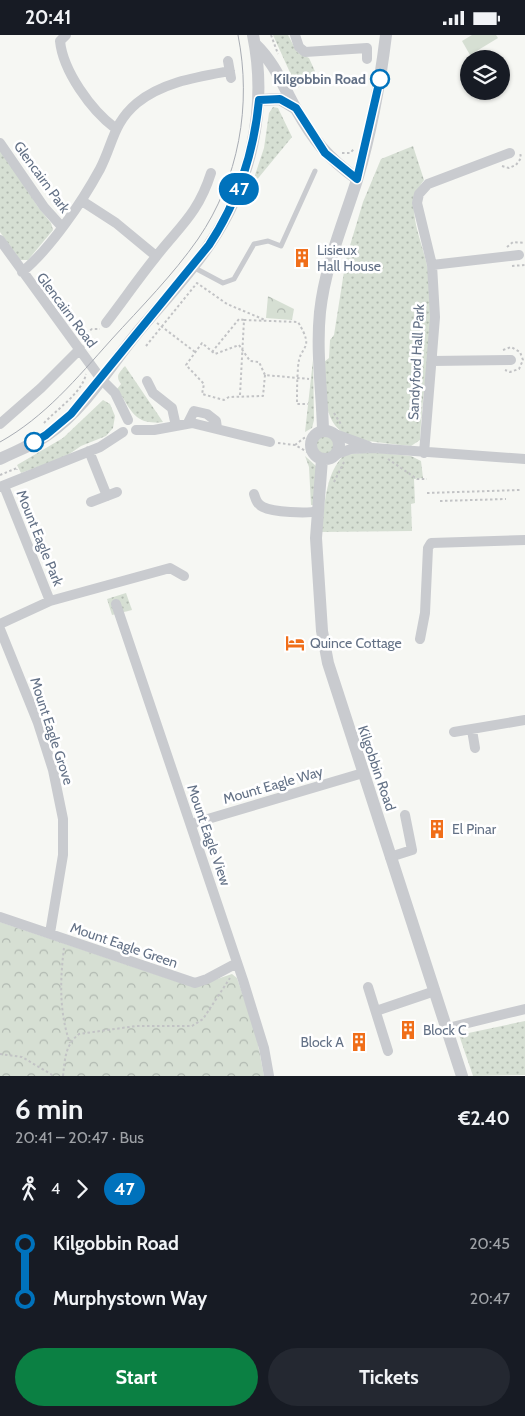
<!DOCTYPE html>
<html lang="en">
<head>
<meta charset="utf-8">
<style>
  :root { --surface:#171b24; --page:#242831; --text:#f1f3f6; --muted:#9ea1a6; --accent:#0b8043 }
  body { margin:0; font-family:Cabin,sans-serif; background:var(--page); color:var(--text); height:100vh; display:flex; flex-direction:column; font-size:19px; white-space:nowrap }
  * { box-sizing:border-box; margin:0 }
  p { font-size:16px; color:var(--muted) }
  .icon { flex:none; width:28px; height:28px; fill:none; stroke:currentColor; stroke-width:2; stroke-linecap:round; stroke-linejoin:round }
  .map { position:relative; height:1041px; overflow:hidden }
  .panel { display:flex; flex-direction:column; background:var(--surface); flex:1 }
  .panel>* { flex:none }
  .badge { padding:0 10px; border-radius:16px; font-size:18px; line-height:32px }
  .tools { position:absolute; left:460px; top:15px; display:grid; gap:10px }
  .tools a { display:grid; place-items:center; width:50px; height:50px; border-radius:50%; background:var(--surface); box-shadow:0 1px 4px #0004; font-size:25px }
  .map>.badge { position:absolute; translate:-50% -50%; box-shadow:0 0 0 2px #fff }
  .legs { display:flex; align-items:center; gap:8px; height:55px; padding:0 15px; font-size:16px }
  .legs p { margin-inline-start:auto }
  .overview { display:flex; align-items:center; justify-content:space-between; height:85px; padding:0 15px }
  h1 { font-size:28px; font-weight:700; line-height:38px }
  .action { display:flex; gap:10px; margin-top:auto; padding:10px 15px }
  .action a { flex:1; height:58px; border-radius:30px; background:var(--accent); color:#fff; font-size:20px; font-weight:700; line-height:58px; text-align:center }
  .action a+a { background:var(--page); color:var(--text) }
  ul { padding:0 15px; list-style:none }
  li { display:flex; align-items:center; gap:18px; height:55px; font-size:19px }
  li i { display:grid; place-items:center; width:8px; height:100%; margin:0 6px; background:currentColor }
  li i::after { content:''; width:12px; height:12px; margin:-6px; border:4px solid; border-radius:50%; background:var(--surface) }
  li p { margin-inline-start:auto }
  li:first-child i { background:linear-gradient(#0000 50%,currentColor 0) }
  li:last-child i { background:linear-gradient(currentColor 50%,#0000 0) }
  .status { display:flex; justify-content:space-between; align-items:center; height:35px; padding:0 25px; background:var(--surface); direction:ltr }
  .status svg { height:14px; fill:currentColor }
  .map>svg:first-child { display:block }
  .grass { fill:url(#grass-dots) }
  .park { fill:url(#park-crowns) }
  .pitch { fill:#d6dfd3 }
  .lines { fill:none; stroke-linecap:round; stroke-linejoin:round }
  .path { stroke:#c2c3c5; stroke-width:2; stroke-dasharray:2.5 2.5; stroke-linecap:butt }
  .service { stroke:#c9cbcf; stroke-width:5 }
  .minor { stroke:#c9cbcf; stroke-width:10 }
  .tertiary { stroke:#c9cbcf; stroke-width:12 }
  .tram { stroke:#a8acb3; stroke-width:1 }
  .line-1-casing { stroke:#fff; stroke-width:11 }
  .line-1 { stroke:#0072bc; stroke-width:8 }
  .stop-1-dot { fill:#fff; stroke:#0072bc; stroke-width:2.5 }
  .labels { text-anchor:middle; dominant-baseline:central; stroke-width:5; stroke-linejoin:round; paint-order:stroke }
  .stop-label { font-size:14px; font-weight:bold; fill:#637186; stroke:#fff; text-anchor:end }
  .street-label { font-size:14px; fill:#637186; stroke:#fff }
  .poi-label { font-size:14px; fill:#637186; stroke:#fff; text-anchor:start }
</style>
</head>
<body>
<div class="status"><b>20:41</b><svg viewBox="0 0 49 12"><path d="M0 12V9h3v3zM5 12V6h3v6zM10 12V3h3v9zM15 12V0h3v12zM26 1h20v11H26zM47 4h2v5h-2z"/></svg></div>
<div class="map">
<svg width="525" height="1041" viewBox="0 0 525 1041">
  <defs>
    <pattern id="grass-dots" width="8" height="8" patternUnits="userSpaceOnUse" patternTransform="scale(1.25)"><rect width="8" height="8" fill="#d6dfd3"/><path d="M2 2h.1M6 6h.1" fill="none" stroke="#b1b9b1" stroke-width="1.8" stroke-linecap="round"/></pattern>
    <pattern id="park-crowns" width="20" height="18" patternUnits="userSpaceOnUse" patternTransform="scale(1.25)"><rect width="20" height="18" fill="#d6dfd3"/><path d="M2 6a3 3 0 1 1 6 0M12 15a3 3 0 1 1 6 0" fill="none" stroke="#b1b9b1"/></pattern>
  </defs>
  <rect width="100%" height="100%" fill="#f6f7f3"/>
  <path class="grass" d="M273 0H288L297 17 309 23 318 43 297 53Z
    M273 72 278 73 292 102 251 152 264 113 269 78Z
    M413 111 424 145C402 173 423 204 428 236 437 289 422 351 420 405L411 411C341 403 323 407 324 327L329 323 330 305 334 300 346 224 363 167 381 124Z
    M0 113 38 172 51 188 53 195 28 225H20L0 197Z
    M313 325 314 385 312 393 305 397Z
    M125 331 163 387C133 391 131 373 117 354L121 349C115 341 119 338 125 331Z
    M103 365 110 369 115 381 113 393 106 401 81 411 65 422 21 438 17 430 63 403Z
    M316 410a9 9 0 1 1 18 0a9 9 0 1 1-18 0Z
    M371 417 411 421 421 426 423 443 414 444 415 468 411 469 412 496 321 497C325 470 325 439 344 420Z
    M305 421 317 432 314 470H311L309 432Z
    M126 558 132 575 112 580 107 564Z
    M525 986V1040L473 1041 459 1000Z"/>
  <path class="park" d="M268 261 294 274 292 285 266 283Z
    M0 887 193 952 232 939 237 943 256 999 264 1041H0Z"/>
  <path class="pitch" d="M472 0H496L498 3 470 20 462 6Z"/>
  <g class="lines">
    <path class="path" d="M271 0 278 19
      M342 118H350L354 114
      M502 131 509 133 516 130 521 123 520 117
      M507 212 513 207 525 208
      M512 231 525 230
      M157 288 195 317
      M82 301 92 294H100
      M146 311 197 248 227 269 265 285
      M503 315 511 312 520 317 523 325 519 334 510 337 505 335
      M212 317 239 284 244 285
      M265 340 263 361 229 362 224 365 202 359 204 349 186 330 202 308 215 319 239 310 250 326 259 327 265 340 309 344
      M240 360 244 285 298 287C316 317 299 308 298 333 297 345 297 357 297 369H308
      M334 378 342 391
      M44 388C57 374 82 358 86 339
      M278 408 295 410 313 420
      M295 410 304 403 314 400
      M388 424 417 444H427
      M0 440 17 433V435
      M334 447 344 427
      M427 458 520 455
      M440 466 506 464
      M64 913C60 944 59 978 70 1008
      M0 1019 22 1022 54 1041
      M63 1041C65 1024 65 1010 79 999L136 991H192L203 984 230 943"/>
    <path class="service" d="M193 232 223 248 234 244 254 209 268 206 281 211 315 136"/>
    <path class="minor" d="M66 0 60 6C63 36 91 75 115 93
      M295 0 299 12 305 17 367 13V24
      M228 26 231 43
      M0 108 44 172 62 192
      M82 166 116 188 156 221
      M0 205 101 344 115 358 128 385
      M432 230 519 220
      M22 237C51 213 82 167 100 134 113 109 113 88 137 68 163 47 197 42 230 36
      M106 288C123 266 138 244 155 223 179 192 198 179 211 138
      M432 326 511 325
      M147 346 153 358 172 373 176 391
      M188 388 194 376 207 379 216 386 217 393
      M0 389 41 353 80 314
      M136 395H154L192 388 270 407
      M335 399 368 411
      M89 416 107 461
      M424 418 435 282 432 230 417 168 419 159 428 149 510 118
      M337 419 351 414 373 413 525 424
      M4 451 50 566
      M0 452 100 412 123 397
      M254 459C256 465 257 469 263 472 273 477 307 479 318 476
      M91 467 117 457
      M116 569 243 945 264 1013 269 1041
      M0 589 50 566 170 533 184 541
      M0 594 38 688 53 735 63 784V820L50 898
      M420 604 425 578 428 513 431 508 525 505
      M472 695 475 713
      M454 697 525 685
      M191 789 363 738
      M390 822 412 815 405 780
      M0 882 195 948 207 944 237 928
      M368 952 388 1016
      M376 976 435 956
      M448 993 525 974"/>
    <path class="tertiary" d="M255 9C275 28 283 51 296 74 314 106 327 122 357 144
      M259 65 280 64 295 73
      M323 395C322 356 316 317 320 277 325 231 343 189 357 145 371 98 380 49 386 0
      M311 410a14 14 0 1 1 28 0a14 14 0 1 1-28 0Z
      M0 424C16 416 33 410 47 400 85 374 109 332 137 298 161 269 188 241 209 210 251 149 268 72 253 0
      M322 424 316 503 322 596 328 628 462 1041"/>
    <path class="tram" d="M0 407C45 382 77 343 111 305 141 272 173 240 198 204 239 144 252 70 238 0"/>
  </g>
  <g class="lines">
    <g class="line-1-casing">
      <path id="line-1" d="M34 407 46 400 71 379 209 210C238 166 254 118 259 65L280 64 296 73 325 118 357 144 380 44"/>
    </g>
    <use href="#line-1" class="line-1"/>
  </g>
  <defs>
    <g id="building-bare" transform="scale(1.5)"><path d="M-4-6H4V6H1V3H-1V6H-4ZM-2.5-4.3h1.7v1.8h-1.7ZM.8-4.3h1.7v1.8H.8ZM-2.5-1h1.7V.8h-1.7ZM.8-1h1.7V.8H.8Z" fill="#f06e19" stroke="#fff" stroke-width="2.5" paint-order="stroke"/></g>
    <g id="hotel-bare" transform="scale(1.5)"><path d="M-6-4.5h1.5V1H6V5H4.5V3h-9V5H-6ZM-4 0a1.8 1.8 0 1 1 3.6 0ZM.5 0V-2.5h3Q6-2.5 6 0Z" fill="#f06e19" stroke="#fff" stroke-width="2.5" paint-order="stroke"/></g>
  </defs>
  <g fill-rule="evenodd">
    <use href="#building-bare" x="302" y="223"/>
    <use href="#hotel-bare" x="295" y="608"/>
    <use href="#building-bare" x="437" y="794"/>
    <use href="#building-bare" x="408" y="995"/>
    <use href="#building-bare" x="359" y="1007"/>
  </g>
  <g class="stop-1-dot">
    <circle cx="380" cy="44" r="9"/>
    <circle cx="34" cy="407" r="9"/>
  </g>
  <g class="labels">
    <g class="stop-label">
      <text x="366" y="44">Kilgobbin Road</text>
    </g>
    <g class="street-label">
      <text transform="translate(42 142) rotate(54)">Glencairn Park</text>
      <text transform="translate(67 275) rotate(53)">Glencairn Road</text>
      <text transform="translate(416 327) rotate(-87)">Sandyford Hall Park</text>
      <text transform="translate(40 503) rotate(68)">Mount Eagle Park</text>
      <text transform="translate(52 696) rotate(72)">Mount Eagle Grove</text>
      <text transform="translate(377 733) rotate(71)">Kilgobbin Road</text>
      <text transform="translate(273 750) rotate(-16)">Mount Eagle Way</text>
      <text transform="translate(209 800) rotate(71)">Mount Eagle View</text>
      <text transform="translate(124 910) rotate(19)">Mount Eagle Green</text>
    </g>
    <g class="poi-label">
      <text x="317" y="215">Lisieux<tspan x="317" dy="16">Hall House</tspan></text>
      <text x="310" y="608">Quince Cottage</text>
      <text x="452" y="794">El Pinar</text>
      <text x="423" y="995">Block C</text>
      <text x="344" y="1007" text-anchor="end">Block A</text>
    </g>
  </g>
</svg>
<div class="tools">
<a><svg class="icon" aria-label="layers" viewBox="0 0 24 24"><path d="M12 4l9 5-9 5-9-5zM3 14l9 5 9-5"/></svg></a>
</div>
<b class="badge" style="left:239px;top:154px;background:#0072bc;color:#fff">47</b>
</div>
<section class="panel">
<div class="overview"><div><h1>6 min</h1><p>20:41 – 20:47 · Bus</p></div><b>€2.40</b></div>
<div class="legs"><svg class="icon" aria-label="walk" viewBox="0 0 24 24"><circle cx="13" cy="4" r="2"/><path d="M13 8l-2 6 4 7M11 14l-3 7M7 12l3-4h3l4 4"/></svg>4<svg class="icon" aria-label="forward" viewBox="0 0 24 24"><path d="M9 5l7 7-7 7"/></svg><b class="badge" style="background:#0072bc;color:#fff">47</b></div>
<ul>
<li><i style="color:#0072bc"></i><b>Kilgobbin Road</b><p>20:45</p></li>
<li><i style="color:#0072bc"></i><b>Murphystown Way</b><p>20:47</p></li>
</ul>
<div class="action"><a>Start</a><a>Tickets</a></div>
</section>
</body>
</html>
